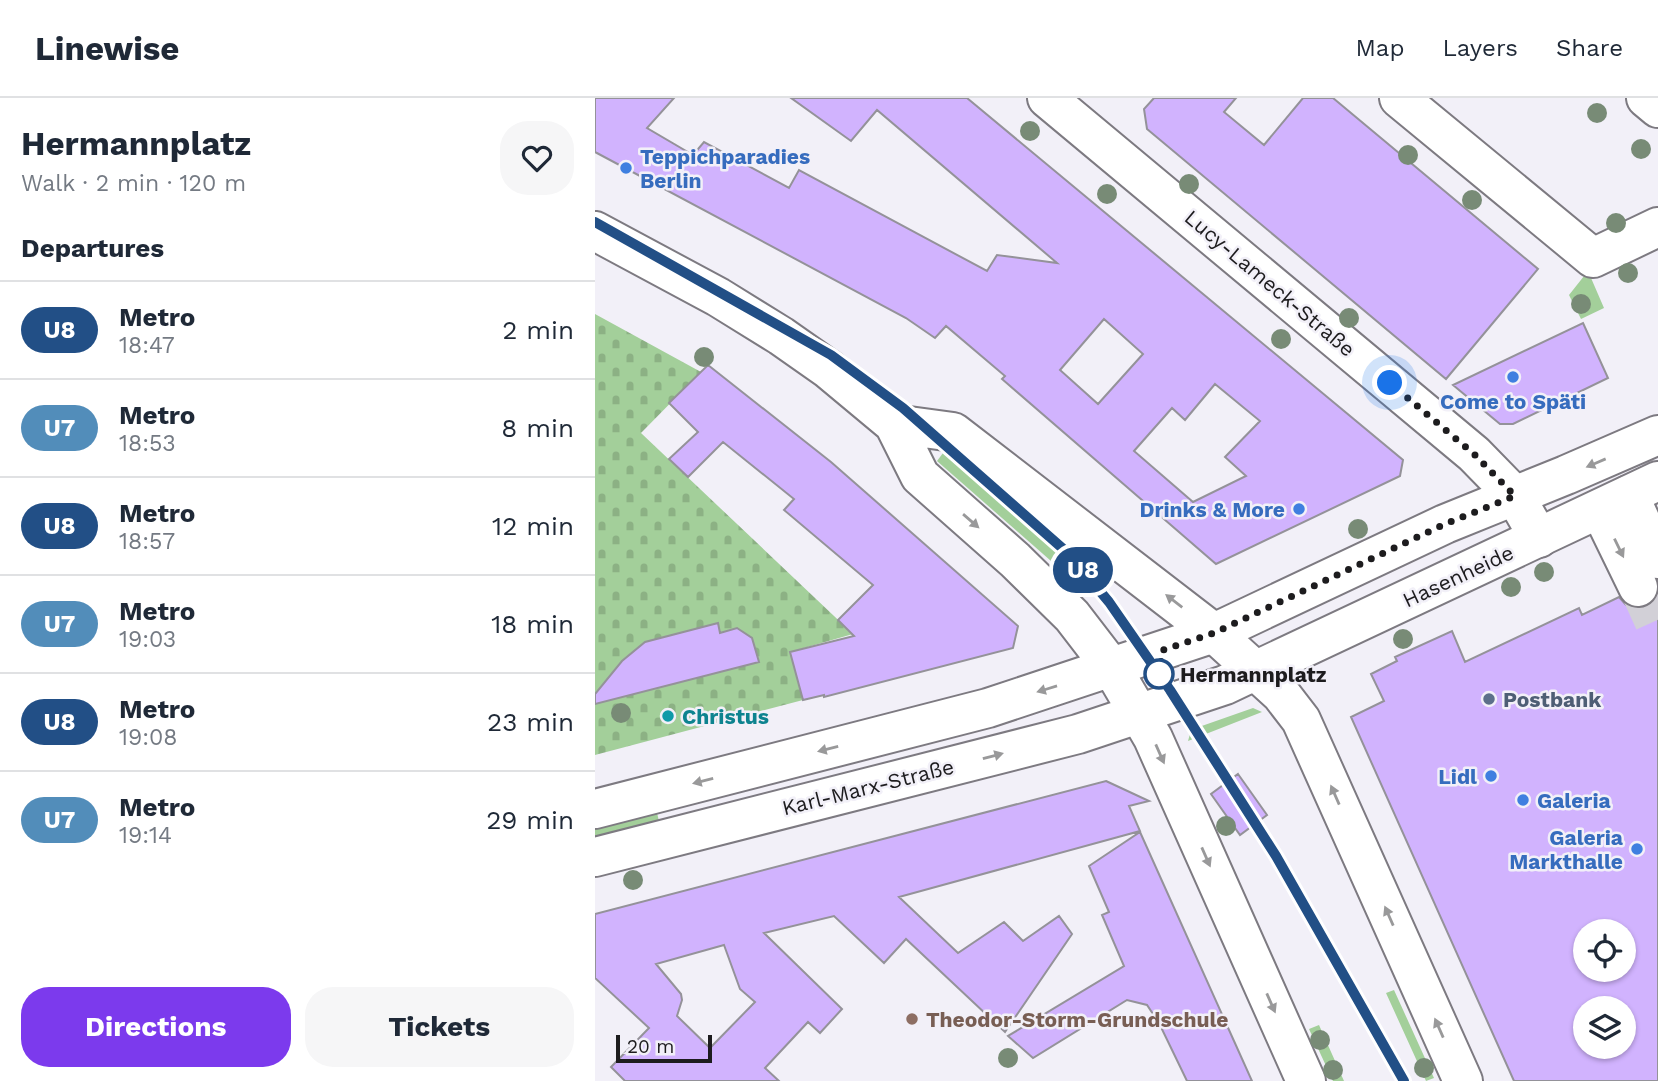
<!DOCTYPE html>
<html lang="en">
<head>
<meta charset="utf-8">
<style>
  :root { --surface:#fff; --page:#f6f6f7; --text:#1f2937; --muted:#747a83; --line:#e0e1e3; --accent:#7c3aed }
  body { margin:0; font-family:"Work Sans",sans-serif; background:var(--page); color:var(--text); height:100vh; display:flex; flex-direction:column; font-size:26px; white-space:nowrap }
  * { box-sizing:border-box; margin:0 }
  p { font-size:23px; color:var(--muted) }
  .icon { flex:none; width:38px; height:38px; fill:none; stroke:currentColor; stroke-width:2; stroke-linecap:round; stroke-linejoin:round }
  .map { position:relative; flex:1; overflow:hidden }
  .details { display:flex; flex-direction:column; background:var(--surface); width:595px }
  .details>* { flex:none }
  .badge { padding:0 14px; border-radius:23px; font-size:24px; line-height:46px }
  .tools { position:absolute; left:978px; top:821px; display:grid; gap:14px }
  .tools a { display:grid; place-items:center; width:63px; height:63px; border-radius:50%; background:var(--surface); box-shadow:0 2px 5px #0004; font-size:35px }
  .scale { position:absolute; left:21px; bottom:18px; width:96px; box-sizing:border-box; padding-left:7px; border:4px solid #1d1c1e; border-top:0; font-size:19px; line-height:24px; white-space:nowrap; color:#1d1c1e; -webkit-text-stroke:5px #f2f0f8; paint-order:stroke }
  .you { position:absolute; width:35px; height:35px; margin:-18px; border:5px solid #fff; border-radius:50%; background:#1a73e8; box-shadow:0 0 0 10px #1a73e833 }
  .map>.badge { position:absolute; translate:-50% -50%; box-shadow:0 0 0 4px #fff }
  h2 { padding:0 21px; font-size:26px; line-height:63px }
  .round { display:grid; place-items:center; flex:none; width:74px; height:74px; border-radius:28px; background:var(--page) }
  .head { display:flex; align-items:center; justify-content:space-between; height:119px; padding:0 21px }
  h1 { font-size:33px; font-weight:700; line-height:52px }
  .cta { display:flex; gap:14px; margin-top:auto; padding:14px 21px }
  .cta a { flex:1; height:80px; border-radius:28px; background:var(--accent); color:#fff; font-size:28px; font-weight:700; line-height:80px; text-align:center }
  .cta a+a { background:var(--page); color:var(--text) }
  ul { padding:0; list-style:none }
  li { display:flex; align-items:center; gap:21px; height:98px; padding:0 21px; border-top:2px solid var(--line) }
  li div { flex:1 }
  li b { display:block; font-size:26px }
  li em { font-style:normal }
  li .badge { min-width:77px; font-weight:700; text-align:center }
  header { display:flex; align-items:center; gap:42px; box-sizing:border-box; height:98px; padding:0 35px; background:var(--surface); border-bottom:2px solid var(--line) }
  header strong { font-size:33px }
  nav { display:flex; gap:38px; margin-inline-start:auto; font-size:24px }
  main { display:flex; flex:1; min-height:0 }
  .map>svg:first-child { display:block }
  .green { fill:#a3cf9a }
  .cemetery { fill:url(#cemetery-stones) }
  .building { fill:#d1b3fe; stroke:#949299; stroke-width:2; fill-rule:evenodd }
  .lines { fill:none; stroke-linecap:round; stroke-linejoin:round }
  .minor-tunnel { stroke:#d2d0d7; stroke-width:38; stroke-dasharray:38 19; stroke-linecap:butt }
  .minor-casing { stroke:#7d7a81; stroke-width:42 }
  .major-casing { stroke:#7d7a81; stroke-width:42 }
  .minor { stroke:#fff; stroke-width:38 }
  .major { stroke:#fff; stroke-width:38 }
  .tree { fill:#788b76 }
  .oneway { fill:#99999a }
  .line-casing { stroke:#fff; stroke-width:16 }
  .line { stroke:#224f86; stroke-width:10 }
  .walk { stroke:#1d1c1e; stroke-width:7; stroke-dasharray:0 12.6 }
  .shop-dot { fill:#3f7fe0; stroke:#f2f0f8; stroke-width:2.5 }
  .stop-dot { fill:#fff; stroke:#224f86; stroke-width:3.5 }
  .service-dot { fill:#5c6f8a; stroke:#f2f0f8; stroke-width:2.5 }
  .culture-dot { fill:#0f9aa8; stroke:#f2f0f8; stroke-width:2.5 }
  .education-dot { fill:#8d6e63; stroke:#f2f0f8; stroke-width:2.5 }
  .labels { text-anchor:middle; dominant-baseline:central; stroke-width:5; stroke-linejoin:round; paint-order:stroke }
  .shop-label { font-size:21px; font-weight:bold; fill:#366cbe; stroke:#f2f0f8; text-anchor:end }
  .street-label { font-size:21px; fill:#1d1c1e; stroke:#f2f0f8 }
  .stop-label { font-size:21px; font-weight:bold; fill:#1d1c1e; stroke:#f2f0f8; text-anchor:start }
  .service-label { font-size:21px; font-weight:bold; fill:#4e5e75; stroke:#f2f0f8; text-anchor:start }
  .culture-label { font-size:21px; font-weight:bold; fill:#0d838f; stroke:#f2f0f8; text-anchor:start }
  .education-label { font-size:21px; font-weight:bold; fill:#785e54; stroke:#f2f0f8; text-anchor:start }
</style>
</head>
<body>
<header>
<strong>Linewise</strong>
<nav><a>Map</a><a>Layers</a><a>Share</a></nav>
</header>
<main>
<section class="details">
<div class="head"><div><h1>Hermannplatz</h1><p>Walk · 2 min · 120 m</p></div><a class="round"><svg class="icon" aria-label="heart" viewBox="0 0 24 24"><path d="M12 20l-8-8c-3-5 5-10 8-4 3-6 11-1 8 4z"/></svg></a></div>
<h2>Departures</h2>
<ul>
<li><span class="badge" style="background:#224f86;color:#fff">U8</span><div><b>Metro</b><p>18:47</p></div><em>2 min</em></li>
<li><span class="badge" style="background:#528dba;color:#fff">U7</span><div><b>Metro</b><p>18:53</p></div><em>8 min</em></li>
<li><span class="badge" style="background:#224f86;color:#fff">U8</span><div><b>Metro</b><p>18:57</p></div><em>12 min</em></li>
<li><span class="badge" style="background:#528dba;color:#fff">U7</span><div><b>Metro</b><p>19:03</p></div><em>18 min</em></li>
<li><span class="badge" style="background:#224f86;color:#fff">U8</span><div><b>Metro</b><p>19:08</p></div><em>23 min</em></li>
<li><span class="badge" style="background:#528dba;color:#fff">U7</span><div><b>Metro</b><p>19:14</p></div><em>29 min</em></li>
</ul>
<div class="cta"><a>Directions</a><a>Tickets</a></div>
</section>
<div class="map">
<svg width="1063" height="983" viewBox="0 0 1063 983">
  <defs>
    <pattern id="cemetery-stones" width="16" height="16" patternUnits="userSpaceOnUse" patternTransform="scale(1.75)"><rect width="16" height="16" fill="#a3cf9a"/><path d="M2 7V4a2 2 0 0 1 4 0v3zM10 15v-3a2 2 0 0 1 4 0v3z" fill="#8cb184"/></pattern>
  </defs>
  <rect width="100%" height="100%" fill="#f2f0f8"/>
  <path class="green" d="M993 173 1009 210 986 221 974 197Z
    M348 355 502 475 489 492 342 363Z
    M658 610 667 614 593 643 595 636 601 630Z
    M62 715 64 723 0 739V730Z
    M799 892 839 980 831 983 791 895Z
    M724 927 749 983H738L714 931Z"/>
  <path class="cemetery" d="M0 216 106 274 46 335 258 536 195 554 208 602 0 657Z"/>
  <path class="building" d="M0 0H79L52 30 98 57 109 44 194 90 204 72 392 173 402 157 462 165 282 12 256 43 196 0H372L808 362 805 378 621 466 407 281 410 278 351 228 340 240 311 220 0 54ZM509 221 548 256 503 306 465 272ZM620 286 665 323 630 359 651 378 598 404 539 353 577 310 590 322Z
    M559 0H641L629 14 669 47 708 0H738L943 171 851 281 552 31 549 11Z
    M988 225 1013 280 918 326H905L858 287Z
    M113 267 236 364 423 528 418 550 229 599V597L208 602 195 554 259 538 243 522 278 487 189 412 199 401 128 344 93 379 74 361 103 334 74 305Z
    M1063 496V983H919L756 619 789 603 776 576 802 563 800 559 857 533 870 564 984 510 987 517 1024 499 1031 507 1042 511 1053 508 1061 502ZM990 833H1029V872H990ZM990 910H1029V948H990Z
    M123 525 125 535 142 530 157 540 164 564 0 606V596L27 563 50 544Z
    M643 676 672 717 645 737 616 696Z
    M511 683 554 703 534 708 545 733 304 799 363 855 409 824 428 843 464 818 477 836 410 934 311 841 289 865 239 818 169 835 247 911 225 935 213 924 170 970 184 983H30L16 969 54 930 0 880V816ZM129 847 145 891 160 904 115 950 82 918 87 902 86 896 61 866Z
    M545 734 639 943 657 983H592L564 925 552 907 532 902 438 960 413 938 529 868 507 817 514 814 494 768Z"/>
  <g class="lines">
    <path class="minor-tunnel" d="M1043 489 1063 533"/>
    <g class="minor-casing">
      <path id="minor" d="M452 0 879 356 920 398 944 440
        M804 0 998 160 1063 129
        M1051 0 1063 10
        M1034 397 1063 461
        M1005 411 1043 489"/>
    </g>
    <g class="major-casing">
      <path id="major" d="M0 133 123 199 186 238 233 271 299 326 325 378 420 462 477 518 517 570 558 640 711 983
        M299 326 358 334 619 535 686 596 706 622 868 983
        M0 711 393 610 619 535 850 426 971 377 1063 337
        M0 759 483 636 630 587 1063 383"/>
    </g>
    <use href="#minor" class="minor"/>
    <use href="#major" class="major"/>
  </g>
  <g class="tree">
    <circle cx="1002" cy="15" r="10"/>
    <circle cx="435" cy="33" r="10"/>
    <circle cx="1046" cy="51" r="10"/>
    <circle cx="813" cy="57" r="10"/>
    <circle cx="594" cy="86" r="10"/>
    <circle cx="512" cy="96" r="10"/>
    <circle cx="877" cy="102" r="10"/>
    <circle cx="1021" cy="125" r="10"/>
    <circle cx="1033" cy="175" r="10"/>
    <circle cx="986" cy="206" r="10"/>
    <circle cx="754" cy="220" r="10"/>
    <circle cx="686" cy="241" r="10"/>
    <circle cx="109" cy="259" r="10"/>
    <circle cx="763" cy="431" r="10"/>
    <circle cx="949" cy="474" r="10"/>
    <circle cx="916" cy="489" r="10"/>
    <circle cx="808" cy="541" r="10"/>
    <circle cx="26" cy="615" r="10"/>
    <circle cx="631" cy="728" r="10"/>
    <circle cx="38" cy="782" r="10"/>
    <circle cx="725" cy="942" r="10"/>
    <circle cx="413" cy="960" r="10"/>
    <circle cx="829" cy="970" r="10"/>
    <circle cx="738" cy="972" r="10"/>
  </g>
  <defs><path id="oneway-solid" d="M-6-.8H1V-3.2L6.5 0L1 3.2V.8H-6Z" transform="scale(1.75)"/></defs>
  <g class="oneway">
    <use href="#oneway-solid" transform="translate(1001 365) rotate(157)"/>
    <use href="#oneway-solid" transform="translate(376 423) rotate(41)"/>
    <use href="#oneway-solid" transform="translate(1024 450) rotate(64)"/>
    <use href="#oneway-solid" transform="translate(579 503) rotate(-142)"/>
    <use href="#oneway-solid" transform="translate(452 591) rotate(163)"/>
    <use href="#oneway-solid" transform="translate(233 651) rotate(166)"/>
    <use href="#oneway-solid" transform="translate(565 656) rotate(66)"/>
    <use href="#oneway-solid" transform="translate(398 658) rotate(-15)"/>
    <use href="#oneway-solid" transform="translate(108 683) rotate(166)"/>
    <use href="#oneway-solid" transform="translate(740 697) rotate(-114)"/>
    <use href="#oneway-solid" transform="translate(611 759) rotate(66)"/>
    <use href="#oneway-solid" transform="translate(794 818) rotate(-114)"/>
    <use href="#oneway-solid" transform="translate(676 905) rotate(66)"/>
    <use href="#oneway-solid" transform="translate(844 930) rotate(-114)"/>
  </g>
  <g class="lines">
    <g class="line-casing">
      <path id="line" d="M0 124 236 257 308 310 474 456 514 504 575 592 681 758 809 983"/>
    </g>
    <use href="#line" class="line"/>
    <path class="walk" d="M564 576 568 552 619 535 850 426 920 398 879 356 795 285"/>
  </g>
  <g class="shop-dot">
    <circle cx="31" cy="70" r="7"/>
    <circle cx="918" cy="279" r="7"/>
    <circle cx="704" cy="411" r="7"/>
    <circle cx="896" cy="678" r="7"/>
    <circle cx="928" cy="702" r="7"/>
    <circle cx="1042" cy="751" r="7"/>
  </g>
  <circle class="stop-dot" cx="564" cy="576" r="14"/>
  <circle class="service-dot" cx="894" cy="601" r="7"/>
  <circle class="culture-dot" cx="73" cy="618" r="7"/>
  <circle class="education-dot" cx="317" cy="921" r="7"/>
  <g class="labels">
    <g class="shop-label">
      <text x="45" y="58" text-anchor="start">Teppichparadies<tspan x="45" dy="24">Berlin</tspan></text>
      <text x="918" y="303" text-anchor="middle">Come to Späti</text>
      <text x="690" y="411">Drinks &amp; More</text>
      <text x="882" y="678">Lidl</text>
      <text x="942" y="702" text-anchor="start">Galeria</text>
      <text x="1028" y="739">Galeria<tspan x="1028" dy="24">Markthalle</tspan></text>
    </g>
    <g class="street-label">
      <text transform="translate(675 185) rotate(40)">Lucy-Lameck-Straße</text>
      <text transform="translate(863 478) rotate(-25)">Hasenheide</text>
      <text transform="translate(273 689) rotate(-14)">Karl-Marx-Straße</text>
    </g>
    <g class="stop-label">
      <text x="585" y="576">Hermannplatz</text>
    </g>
    <g class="service-label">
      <text x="908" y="601">Postbank</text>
    </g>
    <g class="culture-label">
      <text x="87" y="618">Christus</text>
    </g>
    <g class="education-label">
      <text x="331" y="921">Theodor-Storm-Grundschule</text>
    </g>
  </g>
</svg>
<div class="tools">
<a><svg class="icon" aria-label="locate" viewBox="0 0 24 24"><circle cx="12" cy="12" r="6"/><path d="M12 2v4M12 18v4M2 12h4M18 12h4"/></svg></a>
<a><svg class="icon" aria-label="layers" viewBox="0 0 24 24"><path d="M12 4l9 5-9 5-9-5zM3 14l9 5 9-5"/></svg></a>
</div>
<div class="scale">20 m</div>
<div class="you" style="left:795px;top:285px"></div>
<b class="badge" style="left:488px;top:472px;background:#224f86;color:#fff">U8</b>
</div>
</main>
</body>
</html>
